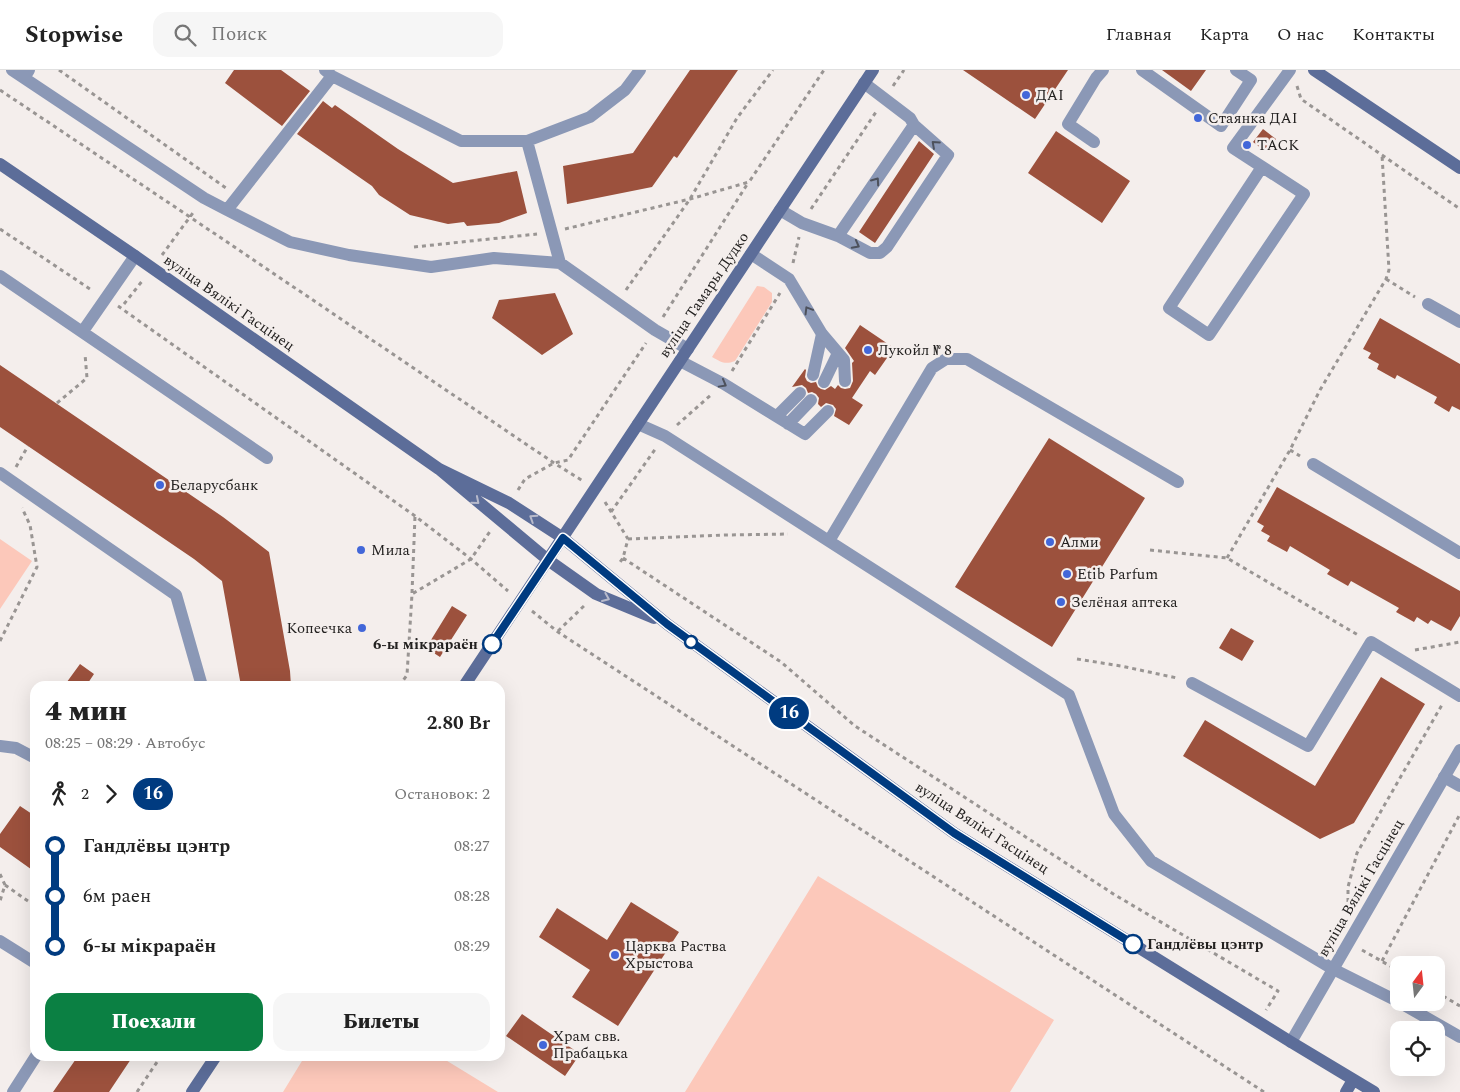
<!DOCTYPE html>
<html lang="ru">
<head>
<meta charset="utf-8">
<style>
  :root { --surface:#fff; --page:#f6f6f6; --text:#222; --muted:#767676; --line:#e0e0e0; --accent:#0b8043 }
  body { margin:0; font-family:Spectral,serif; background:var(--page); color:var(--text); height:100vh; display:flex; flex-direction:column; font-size:19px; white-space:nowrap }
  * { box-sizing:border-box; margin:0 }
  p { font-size:16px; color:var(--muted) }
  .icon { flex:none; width:28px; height:28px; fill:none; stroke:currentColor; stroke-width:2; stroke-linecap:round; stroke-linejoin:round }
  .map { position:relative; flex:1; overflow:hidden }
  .details { position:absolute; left:30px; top:611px; width:475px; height:380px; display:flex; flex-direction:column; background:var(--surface); border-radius:15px; box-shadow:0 5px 20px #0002 }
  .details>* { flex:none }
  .badge { padding:0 10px; border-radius:16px; font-size:18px; line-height:32px }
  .needle { width:32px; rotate:15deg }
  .buttons { position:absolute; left:1390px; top:886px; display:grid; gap:10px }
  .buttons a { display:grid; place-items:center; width:55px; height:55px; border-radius:10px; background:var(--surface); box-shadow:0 5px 20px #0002; font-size:25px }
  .map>.badge { position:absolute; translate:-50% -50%; box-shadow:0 0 0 2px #fff }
  .legs { display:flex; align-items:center; gap:8px; height:55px; padding:0 15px; font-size:16px }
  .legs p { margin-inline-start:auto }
  .head { display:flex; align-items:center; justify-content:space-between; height:85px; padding:0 15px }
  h1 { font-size:28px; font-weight:800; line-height:38px }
  .action { display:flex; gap:10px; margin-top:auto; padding:10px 15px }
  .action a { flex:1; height:58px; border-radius:15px; background:var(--accent); color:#fff; font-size:20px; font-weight:800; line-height:58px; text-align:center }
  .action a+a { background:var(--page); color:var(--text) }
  ul { padding:0 15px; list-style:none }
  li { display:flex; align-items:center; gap:18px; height:50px; font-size:19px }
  li i { display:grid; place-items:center; width:8px; height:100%; margin:0 6px; background:currentColor }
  li i::after { content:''; width:12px; height:12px; margin:-6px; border:4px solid; border-radius:50%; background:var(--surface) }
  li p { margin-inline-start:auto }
  li:first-child i { background:linear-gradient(#0000 50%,currentColor 0) }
  li:last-child i { background:linear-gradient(currentColor 50%,#0000 0) }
  header { display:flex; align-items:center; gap:30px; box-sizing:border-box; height:70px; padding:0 25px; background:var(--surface); border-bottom:1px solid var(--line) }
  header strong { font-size:24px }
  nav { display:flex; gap:28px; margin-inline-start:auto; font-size:18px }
  .search { width:350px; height:45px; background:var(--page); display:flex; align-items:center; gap:12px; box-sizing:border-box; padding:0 18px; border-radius:15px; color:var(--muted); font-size:19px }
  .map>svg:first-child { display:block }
  .green { fill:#fcc8ba }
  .building { fill:#9c513d }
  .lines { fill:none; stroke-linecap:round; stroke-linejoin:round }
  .path { stroke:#999593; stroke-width:3; stroke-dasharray:4 4; stroke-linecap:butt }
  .lane { stroke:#8b98b6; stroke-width:12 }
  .street { stroke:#8b98b6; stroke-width:12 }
  .secondary { stroke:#5c6d99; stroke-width:12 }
  .oneway { stroke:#4d515c }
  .oneway2 { stroke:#b7bacb }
  .line-1-casing { stroke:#fff; stroke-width:11 }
  .line-1 { stroke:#003b80; stroke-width:8 }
  .poi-dot { fill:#4267d9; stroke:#f4eeec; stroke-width:2 }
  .stop-1-dot { fill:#fff; stroke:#003b80; stroke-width:2.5 }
  .labels { text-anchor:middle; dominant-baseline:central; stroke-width:5; stroke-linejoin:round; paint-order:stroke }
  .poi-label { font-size:15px; fill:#232120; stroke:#f4eeec; text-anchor:start }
  .street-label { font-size:15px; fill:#232120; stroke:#f4eeec }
  .stop-label { font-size:15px; font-weight:bold; fill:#232120; stroke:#f4eeec; text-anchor:end }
</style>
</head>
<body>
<header>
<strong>Stopwise</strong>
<div class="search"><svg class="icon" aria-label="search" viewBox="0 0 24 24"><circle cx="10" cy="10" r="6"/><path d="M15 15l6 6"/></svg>Поиск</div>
<nav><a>Главная</a><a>Карта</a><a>О нас</a><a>Контакты</a></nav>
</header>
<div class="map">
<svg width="1460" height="1022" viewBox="0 0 1460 1022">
  <rect width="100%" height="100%" fill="#f4eeec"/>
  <path class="green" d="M757 216 764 217 772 223V232L735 291C725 295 721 292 712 287Z
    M0 469 32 491 0 539Z
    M818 806 1054 950 1010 1022H685Z
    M305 986H439L498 1022H283Z"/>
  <path class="building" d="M234 0H281L310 21 282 56 225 13Z
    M690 0H738L677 88 674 86 652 117 567 134 563 96 633 83Z
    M963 0H1068L1035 49Z
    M1162 0H1206L1191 21Z
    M323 31 332 38 335 35 398 79 453 113 517 101 527 143 499 153 467 156 464 152 448 154 410 145 379 125 372 116 297 64Z
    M1263 59 1276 69 1266 82 1253 72Z
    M1056 61 1130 111 1102 153 1028 103Z
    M919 71 934 84 875 173 859 162Z
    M555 223 573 264 542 285 492 248 499 230Z
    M1380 248 1460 294V340L1452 336 1449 342 1434 333 1437 327 1397 305 1395 309 1377 299 1379 294 1368 288 1371 283 1363 279Z
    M860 255 894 278 875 305 870 301 852 328 863 335 849 355 834 346 836 339 833 335 826 333 821 337 818 334 819 328 816 324 812 322 808 323 806 318 802 315 792 317 805 299 806 300 805 307 807 311 811 313 816 312 818 317 821 319 825 320 831 316 835 319 838 315 841 318 845 319 850 318 853 311 852 293 854 291 845 278Z
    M0 295 223 447 269 482 290 601 291 616H241L222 511 194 489 0 357Z
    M1049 368 1145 428 1052 577 955 517Z
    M1277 417 1460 521V546L1451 561 1431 550 1428 554 1417 547 1414 552 1396 542 1399 538 1351 511 1348 516 1327 504 1330 500 1290 476 1287 482 1267 471 1270 466 1261 461 1264 456 1257 452Z
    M452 536 467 545 440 587 426 578Z
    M1231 558 1254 571 1242 591 1219 578Z
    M80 594 94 604 86 616H64Z
    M1381 607 1425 634 1354 753 1320 769 1183 686 1205 650 1315 716Z
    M20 736 35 746V802L0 777V764Z
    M631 832 679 862 618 956 572 927 590 900 539 867 557 838 607 870Z
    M522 944 580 984 565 1006 506 966Z
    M78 986H133L109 1022H53Z"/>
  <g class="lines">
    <path class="path" d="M59 0 226 118
      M893 16 904 0
      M1297 16 1301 29 1460 139
      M0 20 190 147 554 393 583 411
      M811 139 876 42
      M0 159 93 221
      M565 159 690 129 749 112 824 0
      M414 177 537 164
      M162 185 195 140
      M793 193 799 167
      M1386 209 1415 227
      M626 220 690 129 737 48 773 0
      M124 234 143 210
      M118 236 415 446 471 489 508 521
      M663 247 748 113
      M732 301 780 223
      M57 333 87 308 85 284
      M677 355 712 324
      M1290 380 1300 386
      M16 397 28 376
      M518 420 525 409 554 393 568 390 646 273
      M605 432 628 469 623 488 618 495
      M611 442 656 378
      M628 469 725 465 788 464
      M1150 480 1227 488 1358 565
      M623 488 781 592 855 656 1115 825 1278 921 1266 940
      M1227 488 1290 380 1320 320 1386 209 1389 200 1382 85
      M412 523 415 446
      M532 541 558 562 1264 1022
      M558 561 586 534
      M0 571 37 497 30 455 22 438
      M1415 580 1460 572
      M1077 589 1121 596 1177 608
      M399 616 407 605 412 524 471 489 491 460
      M0 804 5 815 0 831
      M5 815 35 836
      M1348 840V817L1357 783 1443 633
      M1362 880 1399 901
      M1382 891 1460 744
      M1436 922 1460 936
      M500 948 504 950
      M137 1022 161 986"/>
    <path class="lane" d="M12 0 24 8 29 0
      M325 0 332 6 461 71H527L590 47 625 20 640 0
      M1142 0 1221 56 1251 10 1236 0
      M24 8 204 128 227 140 332 6
      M527 71 560 193
      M1094 72 1068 54 1096 8 1103 0
      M1262 97 1169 238 1209 265 1304 124 1233 78 1290 0
      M227 140 290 172 349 185 431 197 494 188 560 193 655 260 688 279
      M780 140 802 153 838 166 870 183H880L887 177 948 85 914 55 910 48 864 13
      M838 166 914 55
      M751 184 789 209 822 264 844 290 845 311
      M0 206 267 388
      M1428 234 1460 252
      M83 261 135 186
      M680 291 724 314 805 364 828 341
      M813 305 822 264
      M824 312 838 283
      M777 346 800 323
      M638 354 665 366 1069 625 1114 744 1151 791 1333 899 1399 932
      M788 354 811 330
      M1313 394 1460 483
      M0 403 176 525 202 616
      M829 471 932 298 946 289H967L1178 412
      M1192 613 1308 676 1371 572 1460 626
      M0 676 16 678 35 688
      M1444 707 1460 716
      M0 871 35 893
      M1399 932 1460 967
      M13 1022 36 986"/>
    <path class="street" d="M1291 972 1460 680"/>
    <path class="secondary" d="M1314 0 1460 98
      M0 94 135 186 439 399 548 490 596 524 654 548
      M439 399 509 433 563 468 667 554 954 763 1291 972 1374 1022
      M464 616 873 0
      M192 1022 216 986
      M1346 1022 1353 1010"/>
  </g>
  <defs><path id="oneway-chevron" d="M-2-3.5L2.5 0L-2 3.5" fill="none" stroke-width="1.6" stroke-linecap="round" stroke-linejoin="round" transform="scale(1.25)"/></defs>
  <g class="oneway">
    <use href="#oneway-chevron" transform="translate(935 74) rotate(-138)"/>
    <use href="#oneway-chevron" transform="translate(876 111) rotate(-55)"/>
    <use href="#oneway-chevron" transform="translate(856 175) rotate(28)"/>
    <use href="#oneway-chevron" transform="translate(808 240) rotate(-121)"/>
    <use href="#oneway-chevron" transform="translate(723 314) rotate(29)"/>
  </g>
  <g class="oneway2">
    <use href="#oneway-chevron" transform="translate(476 431) rotate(40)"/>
    <use href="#oneway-chevron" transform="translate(533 448) rotate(-147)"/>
    <use href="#oneway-chevron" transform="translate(606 528) rotate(23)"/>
  </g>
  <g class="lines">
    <g class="line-1-casing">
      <path id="line-1" d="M492 574 563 468 667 554 954 763 1133 874"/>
    </g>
    <use href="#line-1" class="line-1"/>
  </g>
  <g class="poi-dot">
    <circle cx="1026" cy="25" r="5"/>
    <circle cx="1198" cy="48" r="5"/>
    <circle cx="1247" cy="75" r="5"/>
    <circle cx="868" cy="280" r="5"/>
    <circle cx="160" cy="415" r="5"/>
    <circle cx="1050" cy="472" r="5"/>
    <circle cx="361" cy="480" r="5"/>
    <circle cx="1067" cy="504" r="5"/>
    <circle cx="1061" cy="532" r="5"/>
    <circle cx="362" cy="558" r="5"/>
    <circle cx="615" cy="885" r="5"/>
    <circle cx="543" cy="975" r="5"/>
  </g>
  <g class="stop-1-dot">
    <circle cx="691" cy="572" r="6"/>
    <circle cx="492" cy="574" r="9"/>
    <circle cx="1133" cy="874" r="9"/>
  </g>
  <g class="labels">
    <g class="poi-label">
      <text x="1036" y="25">ДАІ</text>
      <text x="1208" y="48">Стаянка ДАІ</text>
      <text x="1257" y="75">ТАСК</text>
      <text x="878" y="280">Лукойл № 8</text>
      <text x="170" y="415">Беларусбанк</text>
      <text x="1060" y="472">Алми</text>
      <text x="371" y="480">Мила</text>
      <text x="1077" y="504">Etib Parfum</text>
      <text x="1071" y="532">Зелёная аптека</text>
      <text x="352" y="558" text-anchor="end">Копеечка</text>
      <text x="625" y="876">Царква Раства<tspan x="625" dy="17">Хрыстова</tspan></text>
      <text x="553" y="966">Храм свв.<tspan x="553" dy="17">Прабацька</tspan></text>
    </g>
    <g class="street-label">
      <text transform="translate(704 225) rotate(-56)">вуліца Тамары Дудко</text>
      <text transform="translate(229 233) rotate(35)">вуліца Вялікі Гасцінец</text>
      <text transform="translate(982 758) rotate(33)">вуліца Вялікі Гасцінец</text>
      <text transform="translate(1361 818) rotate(-60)">вуліца Вялікі Гасцінец</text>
    </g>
    <g class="stop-label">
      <text x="478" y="574">6-ы мікрараён</text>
      <text x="1147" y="874" text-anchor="start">Гандлёвы цэнтр</text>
    </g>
  </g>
</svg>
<div class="buttons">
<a><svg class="needle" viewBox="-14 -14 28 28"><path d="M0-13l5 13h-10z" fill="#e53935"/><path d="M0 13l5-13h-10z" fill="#767676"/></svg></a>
<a><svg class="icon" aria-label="locate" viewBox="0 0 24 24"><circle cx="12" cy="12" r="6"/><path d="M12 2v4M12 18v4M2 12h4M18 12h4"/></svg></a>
</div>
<b class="badge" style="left:789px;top:643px;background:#003b80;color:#fff">16</b>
<section class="details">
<div class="head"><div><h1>4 мин</h1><p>08:25 – 08:29 · Автобус</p></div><b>2.80 Br</b></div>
<div class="legs"><svg class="icon" aria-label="walk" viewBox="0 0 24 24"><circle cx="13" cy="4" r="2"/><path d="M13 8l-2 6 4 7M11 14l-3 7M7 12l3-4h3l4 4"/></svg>2<svg class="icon" aria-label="forward" viewBox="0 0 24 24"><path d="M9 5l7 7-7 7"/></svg><b class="badge" style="background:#003b80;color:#fff">16</b><p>Остановок: 2</p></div>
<ul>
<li><i style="color:#003b80"></i><b>Гандлёвы цэнтр</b><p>08:27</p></li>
<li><i style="color:#003b80"></i><span>6м раен</span><p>08:28</p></li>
<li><i style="color:#003b80"></i><b>6-ы мікрараён</b><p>08:29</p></li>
</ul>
<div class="action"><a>Поехали</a><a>Билеты</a></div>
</section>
</div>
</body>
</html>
